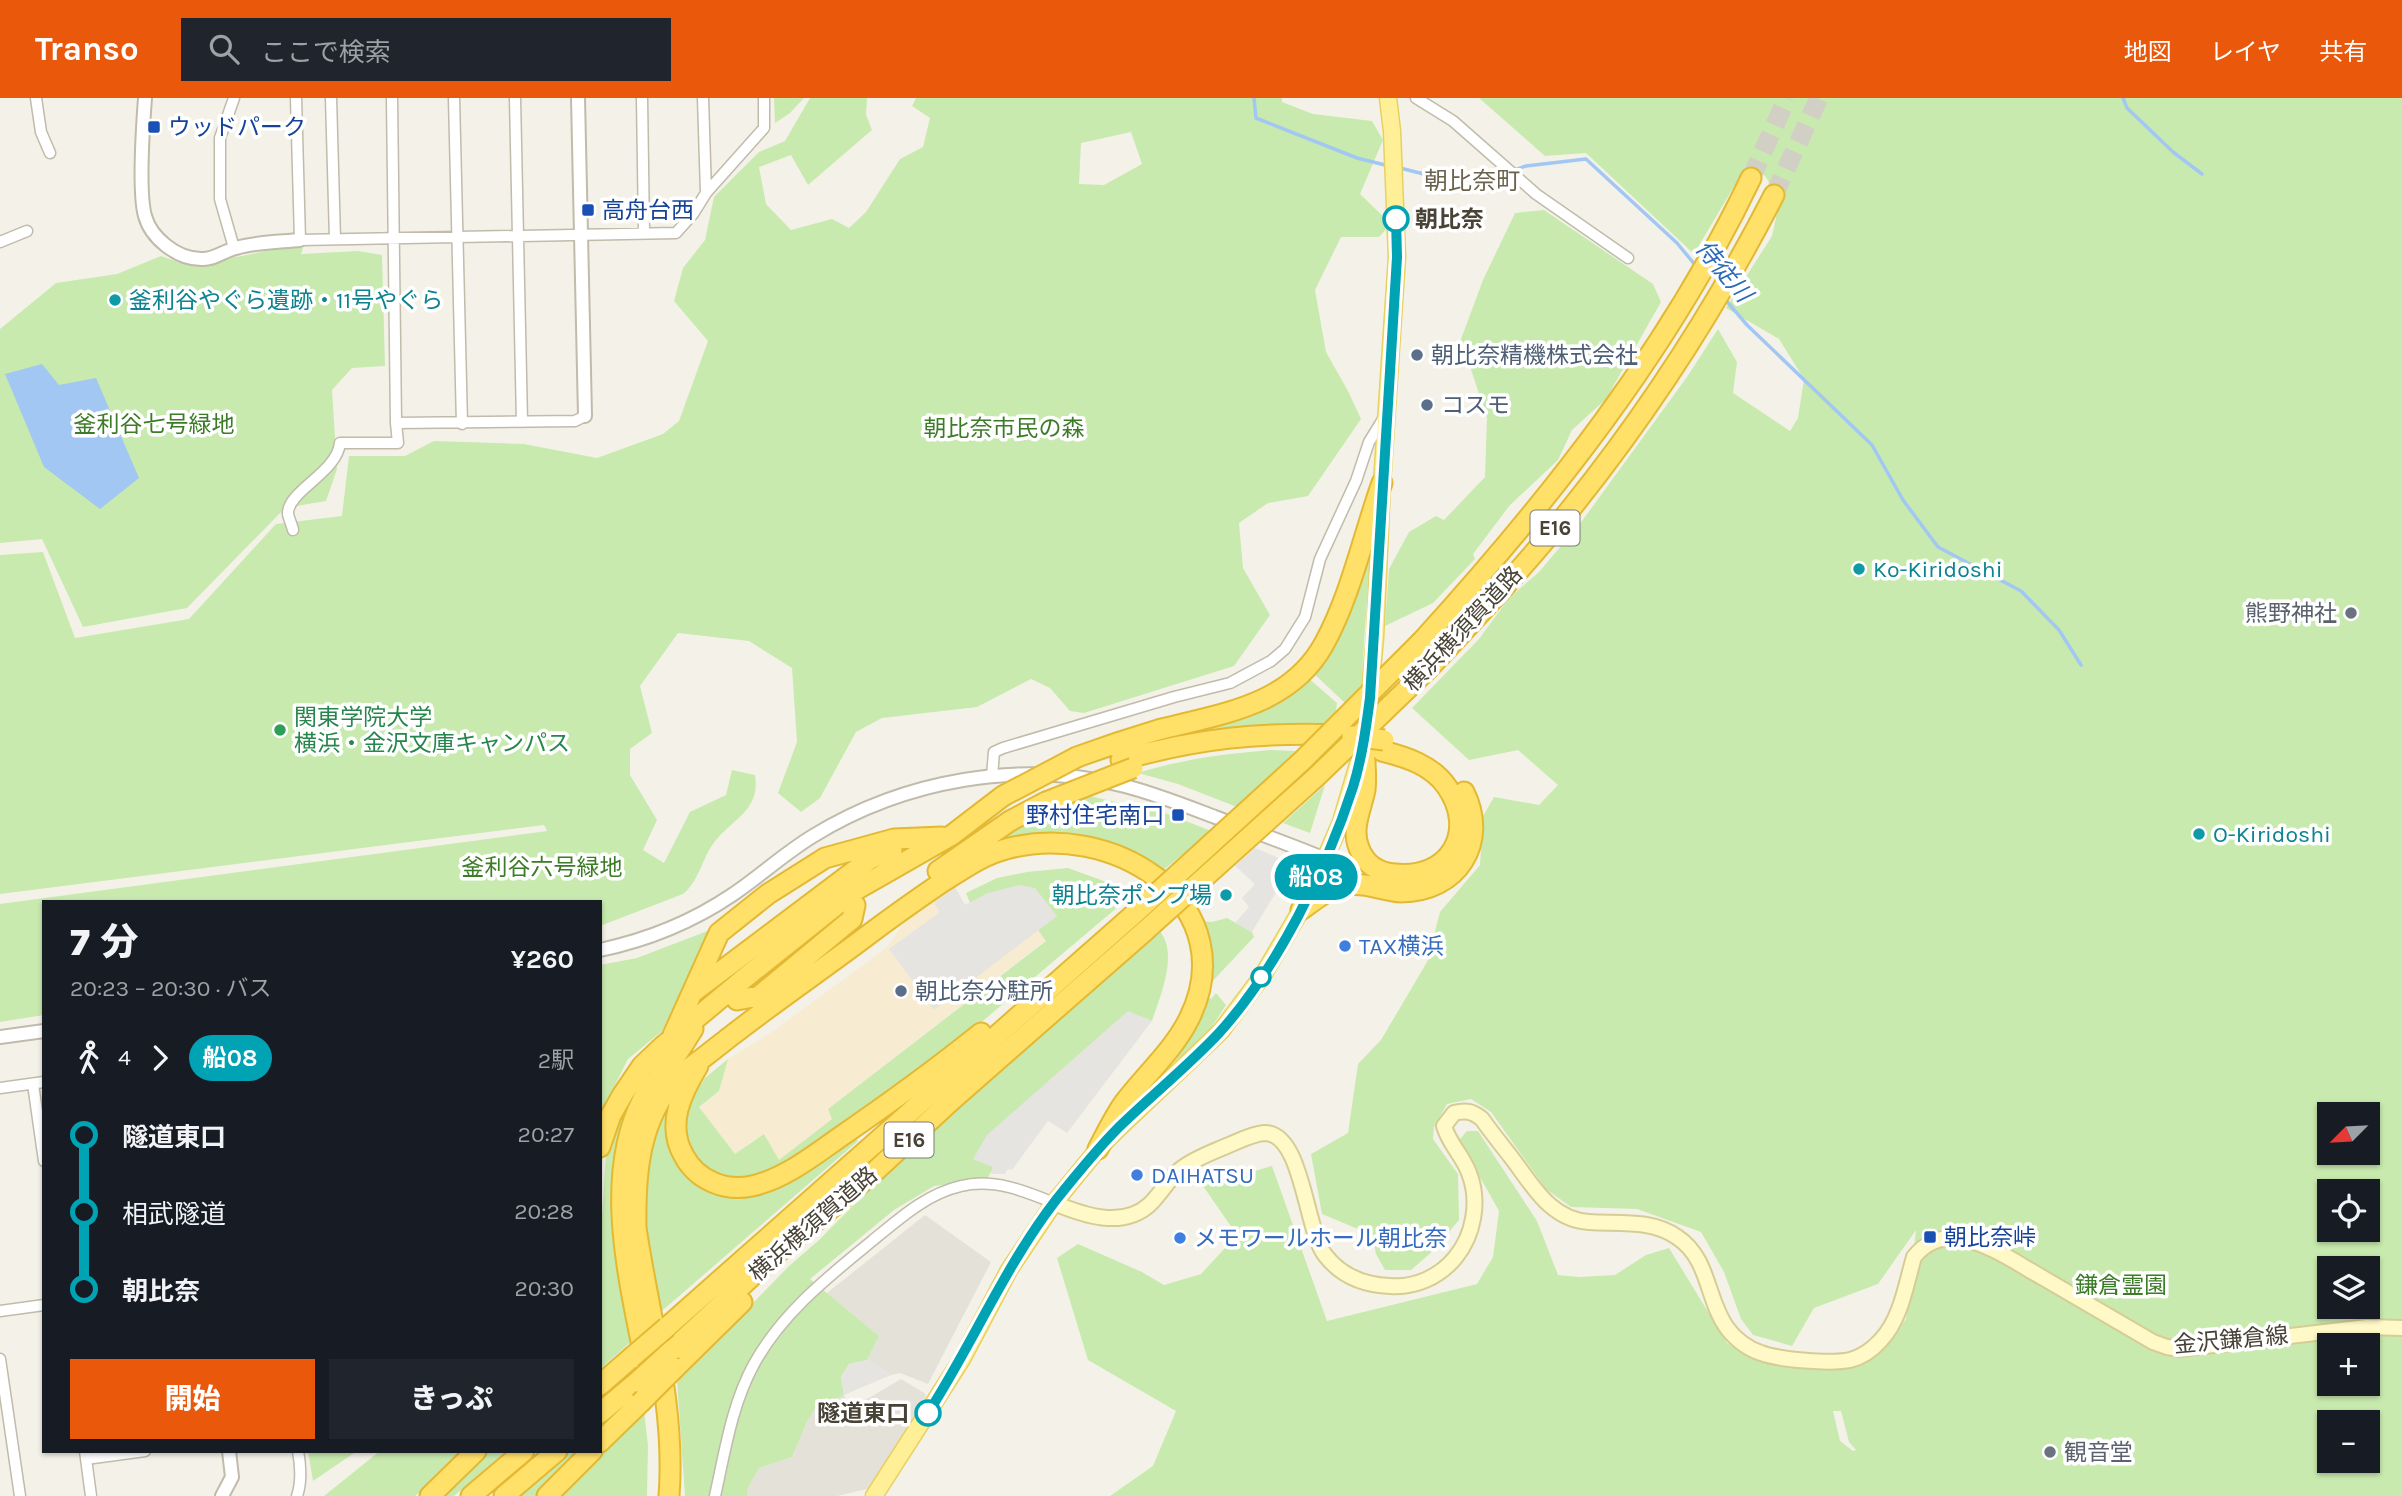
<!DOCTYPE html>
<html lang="ja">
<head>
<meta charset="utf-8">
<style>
  :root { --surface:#171b24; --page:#20242c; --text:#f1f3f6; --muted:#9ea1a6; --accent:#ea580c }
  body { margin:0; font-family:Karla,"Noto Sans JP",sans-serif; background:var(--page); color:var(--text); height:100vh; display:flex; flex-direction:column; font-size:26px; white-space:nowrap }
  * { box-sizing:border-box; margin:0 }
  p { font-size:23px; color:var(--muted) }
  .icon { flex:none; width:38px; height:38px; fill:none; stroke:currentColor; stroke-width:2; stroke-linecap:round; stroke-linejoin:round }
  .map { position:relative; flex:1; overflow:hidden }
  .sheet { position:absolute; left:42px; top:802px; width:560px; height:553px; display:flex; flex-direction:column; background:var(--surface); border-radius:0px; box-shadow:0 2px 5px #0004 }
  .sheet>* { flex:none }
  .badge { padding:0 14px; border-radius:23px; font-size:24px; line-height:46px }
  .needle { width:46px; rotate:246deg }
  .controls { position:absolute; left:2317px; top:1004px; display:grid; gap:14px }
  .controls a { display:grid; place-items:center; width:63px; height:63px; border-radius:0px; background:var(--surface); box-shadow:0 2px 5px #0004; font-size:35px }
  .map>.badge { position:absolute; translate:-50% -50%; box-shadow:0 0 0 4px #fff }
  .legs { display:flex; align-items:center; gap:10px; height:77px; padding:0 28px; font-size:23px }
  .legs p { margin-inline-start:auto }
  .head { display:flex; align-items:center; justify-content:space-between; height:119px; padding:0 28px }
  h1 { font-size:38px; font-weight:800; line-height:52px }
  .cta { display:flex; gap:14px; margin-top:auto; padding:14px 28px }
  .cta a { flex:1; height:80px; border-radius:0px; background:var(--accent); color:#fff; font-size:28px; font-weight:800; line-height:80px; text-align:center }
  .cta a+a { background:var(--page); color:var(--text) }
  ul { padding:0 28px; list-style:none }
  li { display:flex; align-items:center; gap:24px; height:77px; font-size:26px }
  li i { display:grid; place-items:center; width:10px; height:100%; margin:0 9px; background:currentColor }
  li i::after { content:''; width:18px; height:18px; margin:-9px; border:5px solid; border-radius:50%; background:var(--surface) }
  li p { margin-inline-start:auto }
  li:first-child i { background:linear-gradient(#0000 50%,currentColor 0) }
  li:last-child i { background:linear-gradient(currentColor 50%,#0000 0) }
  header { display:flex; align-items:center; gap:42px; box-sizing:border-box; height:98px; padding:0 35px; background:var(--accent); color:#fff }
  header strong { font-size:33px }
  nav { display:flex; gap:38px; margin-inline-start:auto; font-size:24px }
  .search { width:490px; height:63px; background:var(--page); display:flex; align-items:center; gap:18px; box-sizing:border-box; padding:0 24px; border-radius:0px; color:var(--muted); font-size:26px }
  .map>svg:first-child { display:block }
  .commercial { fill:#f7ecd2 }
  .industrial { fill:#e4e1d9 }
  .green { fill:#c8eaaf; fill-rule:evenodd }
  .parking { fill:#e5e4e0 }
  .water { fill:#a2c7f3 }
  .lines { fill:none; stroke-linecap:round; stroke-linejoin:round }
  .stream { stroke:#a2c7f3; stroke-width:3.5 }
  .motorway-tunnel { stroke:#d2cfc4; stroke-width:19; stroke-dasharray:19 10; stroke-linecap:butt }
  .minor-casing { stroke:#c0bbaa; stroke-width:13 }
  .tertiary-casing { stroke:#c0bbaa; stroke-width:16 }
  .secondary-casing { stroke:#d6cd96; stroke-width:18 }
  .primary-casing { stroke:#e8d162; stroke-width:19 }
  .motorway-casing { stroke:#e3b934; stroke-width:23 }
  .minor { stroke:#fff; stroke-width:10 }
  .tertiary { stroke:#fff; stroke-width:12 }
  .secondary { stroke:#fff9c7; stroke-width:14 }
  .primary { stroke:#ffef96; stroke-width:16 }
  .motorway { stroke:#ffe068; stroke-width:19 }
  .motorway-bridge-casing { stroke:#e3b934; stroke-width:23; stroke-linecap:butt }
  .motorway-bridge { stroke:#ffe068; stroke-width:19 }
  .line-1-casing { stroke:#fff; stroke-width:16 }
  .line-1 { stroke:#00a3b4; stroke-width:10 }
  .transit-dot { fill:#1a4fb4; stroke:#fff; stroke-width:2.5 }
  .stop-1-dot { fill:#fff; stroke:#00a3b4; stroke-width:3.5 }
  .culture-dot { fill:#0f9aa8; stroke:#fff; stroke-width:2.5 }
  .service-dot { fill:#5c6f8a; stroke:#fff; stroke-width:2.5 }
  .worship-dot { fill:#6b7280; stroke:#fff; stroke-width:2.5 }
  .leisure-dot { fill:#2e9e5b; stroke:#fff; stroke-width:2.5 }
  .shop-dot { fill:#3f7fe0; stroke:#fff; stroke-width:2.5 }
  .labels { text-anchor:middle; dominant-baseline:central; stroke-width:7; stroke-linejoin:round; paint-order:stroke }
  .shield { fill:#fff; stroke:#7f7b72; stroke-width:2 }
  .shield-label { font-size:21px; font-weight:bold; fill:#484336 }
  .transit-label { font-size:23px; fill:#164399; stroke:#fff; text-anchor:start }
  .stop-label { font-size:23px; font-weight:bold; fill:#484336; stroke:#fff; text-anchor:start }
  .culture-label { font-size:23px; fill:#0d838f; stroke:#fff; text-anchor:start }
  .service-label { font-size:23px; fill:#4e5e75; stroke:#fff; text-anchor:start }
  .park-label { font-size:23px; fill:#3c7c27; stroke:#fff }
  .worship-label { font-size:23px; fill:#5b616d; stroke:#fff; text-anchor:end }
  .street-label { font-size:23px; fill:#484336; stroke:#fff }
  .leisure-label { font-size:23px; fill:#27864d; stroke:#fff; text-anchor:start }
  .shop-label { font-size:23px; fill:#366cbe; stroke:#fff; text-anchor:start }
  .neighbourhood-label { font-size:24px; fill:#6b634d; stroke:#fff }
  .water-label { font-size:24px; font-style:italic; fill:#2b6ab8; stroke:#fff }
</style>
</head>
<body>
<header>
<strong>Transo</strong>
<div class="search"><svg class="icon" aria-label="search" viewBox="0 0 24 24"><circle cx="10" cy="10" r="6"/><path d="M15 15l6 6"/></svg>ここで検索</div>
<nav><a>地図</a><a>レイヤ</a><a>共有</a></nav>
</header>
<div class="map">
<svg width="2402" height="1398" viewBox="0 0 2402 1398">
  <rect width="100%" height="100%" fill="#f4f2e8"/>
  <path class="commercial" d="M952 783 965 807 988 795 1057 818 1046 842 828 1011 833 1020 779 1063 755 1041 735 1057 699 1009 719 993 728 961 775 932 887 849 913 811Z"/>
  <path class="industrial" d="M925 1117 991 1164 928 1286 900 1275 891 1277 867 1262 879 1238 827 1195Z
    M901 1281 926 1296 922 1309 871 1390 837 1398H747L748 1390 759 1370 792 1359 807 1324 815 1309 844 1297 850 1311Z"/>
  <path class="green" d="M774 0H804L790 15 775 25Z
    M810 0H867L866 17 872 32 808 87 791 57 759 69 766 106 791 132 832 121 849 130 866 114 900 61 923 49 930 20 912 8 916 0H1282V4L1313 16 1372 23 1383 42 1360 96 1391 126 1379 139H1341L1315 192 1326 254 1348 293 1361 321 1308 398 1268 405 1239 425 1243 470 1270 517 1234 568 1084 615 1070 613 1050 590 1031 581 977 609 882 620 856 634 820 700 801 714 778 695 797 644 792 570 749 543 678 535 640 588 652 635 630 651V677L657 722 643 752 664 765 690 714 726 697 732 672 755 677C761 715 729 721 711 749 701 765 698 784 683 796L600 828V803H44V917L0 924V806L547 733 544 727 0 796V457L43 454 75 540 189 521 276 426 342 418 349 358H405L434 343 524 346 597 360 663 336 679 323 708 243 674 203 683 170 705 142 714 99 759 54 785 43ZM1131 34 1142 66 1104 87 1079 86 1081 45Z
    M1479 0H2402V1398H1110L1153 1368 1176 1313 1088 1262 1057 1160 1078 1146 1142 1174 1164 1187 1201 1176 1237 1137 1203 1088 1272 1068 1327 1223 1477 1186 1493 1159 1499 1113 1459 1042 1467 1033H1478L1537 1123 1558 1177 1579 1179 1615 1177 1646 1157 1669 1150 1727 1245 1743 1255 1812 1268H1855L1886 1248 1906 1221 1916 1132 1878 1186 1814 1210 1792 1248 1753 1237 1741 1221 1724 1174 1701 1134 1637 1111 1571 1109 1546 1091 1491 1014 1471 1001 1447 1006 1434 1029 1433 1041 1458 1076 1459 1122 1433 1153 1411 1172H1385L1376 1156 1372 1137 1322 1116 1311 1056 1348 1035 1358 966 1381 942 1427 864 1440 814 1480 767 1483 718 1494 699 1539 707 1558 687 1518 652 1469 662 1412 610 1479 541 1509 500 1539 474 1582 423 1687 279 1718 231 1737 264 1733 295 1790 333 1798 320 1804 281 1779 241 1726 210 1772 138 1780 101 1765 78 1746 68 1694 156 1586 55 1545 58ZM2329 1017H2368V1055H2329ZM2329 1094H2368V1132H2329ZM2329 1171H2368V1209H2329ZM2329 1248H2368V1286H2329ZM1833 1313H1841L1849 1344 1856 1352 1853 1353 1840 1343ZM2329 1325H2368V1363H2329Z
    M1544 112 1653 186 1661 204 1606 301 1572 332 1558 362 1510 407 1473 456 1475 461 1433 505 1385 528 1389 471 1409 434 1436 418 1444 422 1485 379 1487 320 1461 241 1483 182 1515 115Z
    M279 150H303L301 156 358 153 382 157 385 268 352 270 332 292 337 371 326 403 285 410 187 510 83 529 42 441 0 445V231L56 185 117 176 161 158 184 166 242 158Z
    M1372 431 1361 589 1345 605 1311 573Z
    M1306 578 1337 605 1336 613 1320 630 1158 645 1088 667 1084 664Z
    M1270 652 1297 653 1237 709 1178 686 1138 675C1182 661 1225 656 1270 652Z
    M1325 687 1310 735 1283 725Z
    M1081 696 1168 716 1211 733 1161 774 1074 739 954 768 1011 730Z
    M1068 770 1101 782 1132 797 939 960 850 1025 770 1075 743 1083 716 1076 696 1060 685 1039V1016L690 1003 705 980 728 961 719 993 699 1009 735 1056 764 1036 779 1062 832 1021 828 1011 1046 843 1038 832 1057 818 988 795 970 805 966 795 997 780 1027 774Z
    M1227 820 1252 834 1254 839 1208 888 1199 823 1212 824Z
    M1158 831C1180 854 1160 898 1152 923L1128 914 974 1061 994 1069 987 1081 934 1088 894 1112 810 1181 879 1238 867 1262 849 1266 841 1279 844 1297 815 1310 807 1324 792 1359 759 1370 748 1390 747 1398H685L677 1283 789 1168 819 1142 912 1048Z
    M710 832 662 933 628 961 600 1017V867L637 860Z
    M1216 895 1226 907 1206 938 1160 975 1204 897 1211 901Z
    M646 975 633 1242 600 1271V1149L606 1055 623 1007Z
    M672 996 668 1040 723 1097 853 1038 858 1043 655 1219 643 1144 641 1070Z
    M642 1313H644L648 1347 647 1398H557Z
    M308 1353H357L313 1383Z
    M380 1353H462L441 1376 415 1398H324Z
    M488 1353H506L454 1398H441Z
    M568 1353H582L538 1398H516Z"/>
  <path class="parking" d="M1255 750 1289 764 1290 771 1252 834 1235 825 1249 809 1242 800 1255 786 1235 768Z
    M1019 787 1035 790 1057 818 934 912 889 851 940 814 934 805 955 789 965 807 988 795Z
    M1128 913 1152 923 1067 1035 1048 1023 1012 1072 1008 1071 1005 1076H991L993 1069 973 1061 987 1037Z
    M867 1262 891 1277 844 1297 841 1279 849 1266Z"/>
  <path class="water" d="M42 266 59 287 96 280 139 380 100 411 44 369 5 276Z"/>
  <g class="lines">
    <path class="stream" d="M1254 0 1256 20 1357 60 1389 68
      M2123 0 2127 10 2173 54 2202 76
      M1400 70 1471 88 1526 68 1586 61 1677 145 1696 168
      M1724 200 1747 227 1872 347 1903 402 1938 449 2021 493 2059 532 2081 567"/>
    <path class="motorway-tunnel" d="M1751 80 1787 0
      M1774 97 1819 0"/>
    <g class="minor-casing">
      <path id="minor" d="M36 0 41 34 50 55
        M296 0 300 142 676 135 693 116 706 95 764 30V0
        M331 0 335 141
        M392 0 396 325 575 323 585 318
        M454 0 462 326
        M515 0 522 324
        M642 0 644 134
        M703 0 706 95
        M1416 0 1453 23 1536 96 1628 160
        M0 144 27 133
        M234 150 220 101V40L234 0
        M293 432C292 427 289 421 288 416 287 393 337 375 340 345H398L396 325
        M992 678 994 654 1003 650 1174 599 1230 585 1271 563 1285 551 1305 519 1320 461 1356 383 1369 344 1385 318
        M33 986 44 1063
        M0 990 44 984
        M0 1213 44 1207
        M0 1261 20 1398
        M85 1353 91 1398
        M86 1361 145 1353
        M297 1398C302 1383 301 1369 298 1353
        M715 1398C725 1353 732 1306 754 1266 782 1215 828 1179 872 1143 899 1121 926 1096 961 1088 993 1080 1025 1093 1054 1105"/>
    </g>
    <g class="tertiary-casing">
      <path id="tertiary" d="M145 0C143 27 138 93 145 118 151 140 177 161 201 161 214 162 223 153 236 150 256 144 279 144 300 142
        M578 0 585 318
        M600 852C647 842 692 824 732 797 760 778 785 755 813 738 904 682 1021 661 1125 688 1156 696 1186 708 1215 719 1252 733 1289 746 1325 761
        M0 939 44 933
        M222 1398 232 1379 229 1353"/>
    </g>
    <g class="secondary-casing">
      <path id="secondary" d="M1054 1105C1083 1117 1122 1131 1149 1107 1161 1096 1168 1081 1181 1071 1195 1060 1213 1054 1229 1047 1239 1043 1252 1036 1264 1035 1303 1034 1305 1131 1325 1157 1341 1178 1364 1187 1390 1188 1415 1190 1439 1179 1455 1160 1474 1137 1480 1103 1469 1075 1463 1058 1449 1046 1444 1028L1454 1015C1466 1012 1472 1013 1482 1021 1491 1034 1501 1046 1511 1059 1532 1086 1550 1122 1589 1124 1619 1126 1651 1121 1677 1139 1710 1161 1706 1201 1727 1230 1735 1241 1748 1251 1761 1255 1780 1262 1831 1266 1850 1262 1862 1259 1873 1251 1881 1242 1901 1221 1906 1186 1914 1159 1924 1146 1940 1138 1957 1140 1988 1144 2018 1166 2045 1181 2081 1202 2117 1223 2153 1244L2167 1249 2180 1251 2367 1229 2402 1230"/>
    </g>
    <g class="primary-casing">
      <path id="primary" d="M1366 635 1375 540 1382 385 1397 159 1392 33 1388 0
        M874 1398 962 1261 1009 1172 1054 1105 1098 1051 1119 1030 1221 933 1263 877 1301 812 1325 761 1341 724 1361 656"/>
    </g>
    <g class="motorway-casing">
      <path id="motorway" d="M1422 543C1549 403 1669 252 1751 80
        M1428 571C1476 520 1525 468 1569 413 1648 315 1717 208 1774 97
        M1364 644C1364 659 1367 677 1365 692 1361 712 1351 730 1359 750 1365 766 1378 775 1395 776 1449 782 1478 734 1447 689 1432 667 1406 659 1382 653
        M1077 659C1104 649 1131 640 1158 632 1220 616 1290 608 1324 546 1351 497 1363 438 1382 385
        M1121 662C1199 640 1260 634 1341 637
        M938 773 1010 723 1046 704
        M1301 812C1316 801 1329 790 1348 787 1366 784 1383 793 1401 794 1458 794 1489 744 1464 694
        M692 895 870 761 892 752
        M737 902 759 898 852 821 855 807
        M673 937 719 835 768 796 825 760 894 741 942 739
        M698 968C681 996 666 1027 684 1058 697 1082 725 1094 752 1088 784 1081 813 1058 840 1039 888 1006 935 972 981 935
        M600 1049 611 1017 623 996 642 968 663 948 741 883 854 793 952 737 1003 698
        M667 1229 1133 817
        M672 1252 775 1157 872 1076 952 1002 1146 832
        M675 1270 742 1204
        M600 1287 631 1260
        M650 1289C634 1200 599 1085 643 1001 650 986 662 975 672 962 680 953 686 942 693 931
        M600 1315 637 1284
        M600 1344 640 1305
        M430 1398 476 1353
        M471 1398 524 1353
        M504 1398 557 1353
        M547 1398 592 1353
        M669 1398C676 1308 649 1218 636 1130 635 1075 639 1022 677 979 696 966 713 952 731 938 776 903 823 871 868 837 892 819 916 802 941 785 962 772 982 757 1006 751 1057 737 1115 748 1157 780 1203 816 1215 869 1189 921 1173 953 1145 977 1124 1005 1114 1019 1106 1036 1098 1051"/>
    </g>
    <use href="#minor" class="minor"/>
    <use href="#tertiary" class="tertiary"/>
    <use href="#secondary" class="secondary"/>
    <use href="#primary" class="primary"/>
    <use href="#motorway" class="motorway"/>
    <g class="motorway-bridge-casing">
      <path id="motorway-bridge" d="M1352 638 1384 642
        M1003 698 1077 659
        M1046 704 1133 670
        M1133 817 1303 662 1422 543
        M1146 832 1316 679 1428 571
        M631 1260 667 1229
        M637 1284 672 1252
        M640 1305 675 1270"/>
    </g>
    <use href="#motorway-bridge" class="motorway-bridge"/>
  </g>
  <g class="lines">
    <g class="line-1-casing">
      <path id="line-1" d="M928 1315C973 1245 1005 1168 1056 1102 1076 1077 1096 1052 1119 1029 1152 997 1188 968 1219 935 1277 871 1327 770 1353 689 1362 660 1366 630 1370 600L1397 159 1396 121"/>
    </g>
    <use href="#line-1" class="line-1"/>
  </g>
  <g class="transit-dot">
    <rect x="147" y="22" width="14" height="14" rx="3.5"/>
    <rect x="581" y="105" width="14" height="14" rx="3.5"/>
    <rect x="1171" y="710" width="14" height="14" rx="3.5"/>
    <rect x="1923" y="1132" width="14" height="14" rx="3.5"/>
  </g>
  <g class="stop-1-dot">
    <circle cx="1396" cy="121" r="12"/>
    <circle cx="1261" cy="879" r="9"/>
    <circle cx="928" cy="1315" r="12"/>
  </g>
  <g class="culture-dot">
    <circle cx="115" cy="202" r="7"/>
    <circle cx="1859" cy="471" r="7"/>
    <circle cx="2199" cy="736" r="7"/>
    <circle cx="1226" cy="797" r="7"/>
  </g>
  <g class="service-dot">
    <circle cx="1417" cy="257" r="7"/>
    <circle cx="1427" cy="307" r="7"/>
    <circle cx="901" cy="893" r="7"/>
  </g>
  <g class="worship-dot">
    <circle cx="2351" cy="515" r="7"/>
    <circle cx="2050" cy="1354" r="7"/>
  </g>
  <circle class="leisure-dot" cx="280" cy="632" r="7"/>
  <g class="shop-dot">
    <circle cx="1345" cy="848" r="7"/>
    <circle cx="1137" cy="1077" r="7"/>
    <circle cx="1180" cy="1140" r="7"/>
  </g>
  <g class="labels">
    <g class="shield">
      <rect x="1530.5" y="412.5" width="49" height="35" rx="5"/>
      <rect x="884.5" y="1024.5" width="49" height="35" rx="5"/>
    </g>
    <g class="shield-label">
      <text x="1555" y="430">E16</text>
      <text x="909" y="1042">E16</text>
    </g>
    <g class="transit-label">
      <text x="168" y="29">ウッドパーク</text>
      <text x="602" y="112">高舟台西</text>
      <text x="1164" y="717" text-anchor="end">野村住宅南口</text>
      <text x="1944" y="1139">朝比奈峠</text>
    </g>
    <g class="stop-label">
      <text x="1415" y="121">朝比奈</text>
      <text x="909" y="1315" text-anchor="end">隧道東口</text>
    </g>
    <g class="culture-label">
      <text x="129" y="202">釜利谷やぐら遺跡・11号やぐら</text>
      <text x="1873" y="471">Ko-Kiridoshi</text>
      <text x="2213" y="736">O-Kiridoshi</text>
      <text x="1212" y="797" text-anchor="end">朝比奈ポンプ場</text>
    </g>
    <g class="service-label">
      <text x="1431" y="257">朝比奈精機株式会社</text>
      <text x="1441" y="307">コスモ</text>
      <text x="915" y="893">朝比奈分駐所</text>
    </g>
    <g class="park-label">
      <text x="154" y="326">釜利谷七号緑地</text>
      <text x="1004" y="330">朝比奈市民の森</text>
      <text x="542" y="769">釜利谷六号緑地</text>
      <text x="2121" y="1187">鎌倉霊園</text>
    </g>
    <g class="worship-label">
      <text x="2337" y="515">熊野神社</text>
      <text x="2064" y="1354" text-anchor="start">観音堂</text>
    </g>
    <g class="street-label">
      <text transform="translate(1463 531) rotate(-47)">横浜横須賀道路</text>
      <text transform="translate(813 1126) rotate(-41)">横浜横須賀道路</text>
      <text transform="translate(2231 1242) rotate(-5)">金沢鎌倉線</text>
    </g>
    <g class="leisure-label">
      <text x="294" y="619">関東学院大学<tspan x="294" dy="26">横浜・金沢文庫キャンパス</tspan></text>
    </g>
    <g class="shop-label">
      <text x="1359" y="848">TAX横浜</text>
      <text x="1151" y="1077">DAIHATSU</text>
      <text x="1194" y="1140">メモワールホール朝比奈</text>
    </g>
    <g class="neighbourhood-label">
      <text x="1472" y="83">朝比奈町</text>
    </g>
    <g class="water-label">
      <text transform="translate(1724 173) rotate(50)">侍従川</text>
    </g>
  </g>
</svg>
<div class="controls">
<a><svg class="needle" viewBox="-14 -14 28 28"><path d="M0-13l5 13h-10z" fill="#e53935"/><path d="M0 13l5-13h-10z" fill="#9ea1a6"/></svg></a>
<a><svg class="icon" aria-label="locate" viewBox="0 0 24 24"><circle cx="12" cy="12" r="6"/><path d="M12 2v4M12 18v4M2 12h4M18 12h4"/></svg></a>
<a><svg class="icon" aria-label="layers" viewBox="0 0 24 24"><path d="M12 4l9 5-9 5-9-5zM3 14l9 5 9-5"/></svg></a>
<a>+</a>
<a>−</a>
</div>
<b class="badge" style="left:1316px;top:779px;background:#00a3b4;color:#fff">船08</b>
<section class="sheet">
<div class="head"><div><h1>7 分</h1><p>20:23 – 20:30 · バス</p></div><b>¥260</b></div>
<div class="legs"><svg class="icon" aria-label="walk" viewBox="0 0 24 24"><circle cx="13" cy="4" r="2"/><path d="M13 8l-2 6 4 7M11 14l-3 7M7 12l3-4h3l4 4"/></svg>4<svg class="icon" aria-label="forward" viewBox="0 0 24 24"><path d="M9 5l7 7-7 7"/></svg><b class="badge" style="background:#00a3b4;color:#fff">船08</b><p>2駅</p></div>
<ul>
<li><i style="color:#00a3b4"></i><b>隧道東口</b><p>20:27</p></li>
<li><i style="color:#00a3b4"></i><span>相武隧道</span><p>20:28</p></li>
<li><i style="color:#00a3b4"></i><b>朝比奈</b><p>20:30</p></li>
</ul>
<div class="cta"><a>開始</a><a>きっぷ</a></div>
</section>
</div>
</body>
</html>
